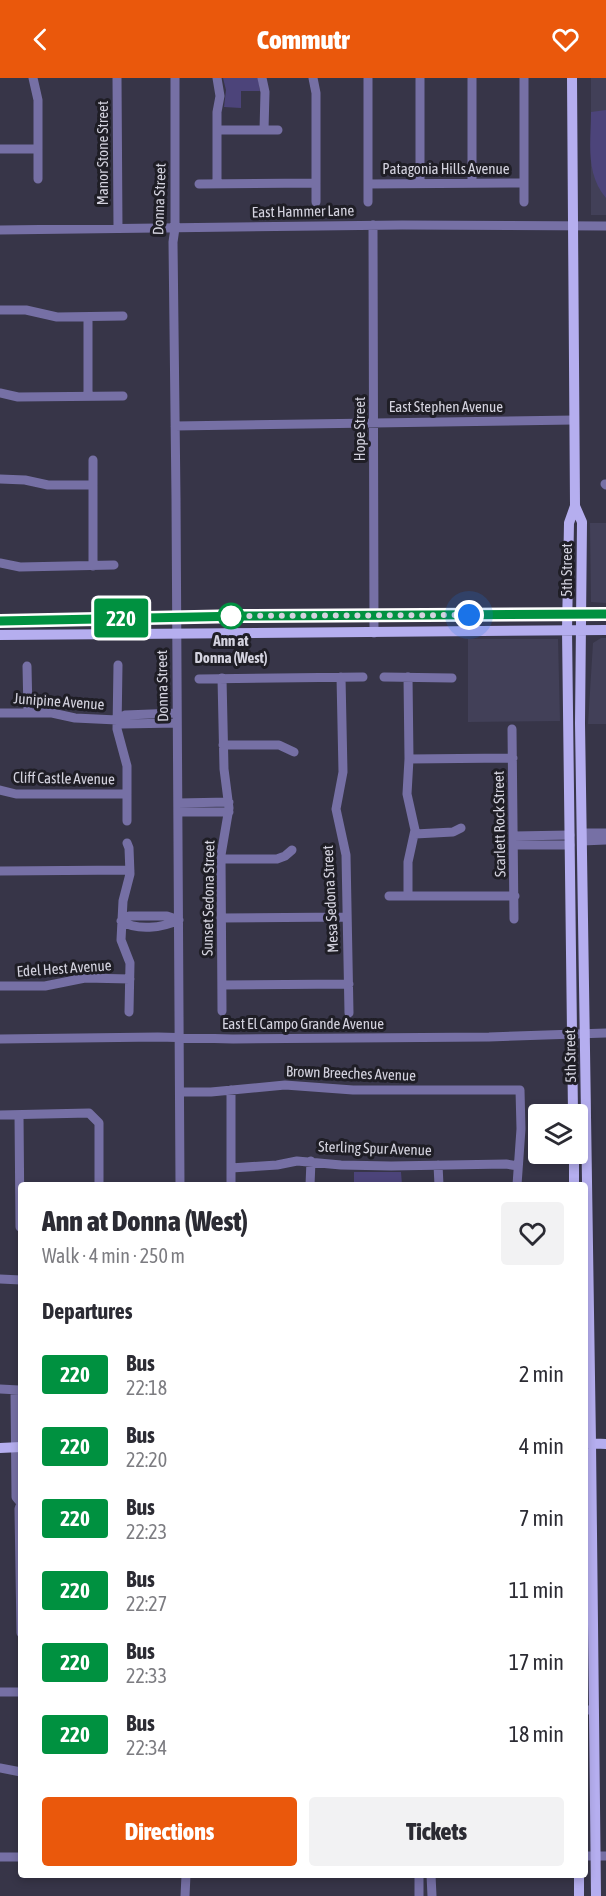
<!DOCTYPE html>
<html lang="en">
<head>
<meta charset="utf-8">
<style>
  :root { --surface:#fff; --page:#f2f2f3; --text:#2b2b33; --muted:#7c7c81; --accent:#ea580c }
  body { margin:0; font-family:"Asap Condensed",sans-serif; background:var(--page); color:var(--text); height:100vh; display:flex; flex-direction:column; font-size:22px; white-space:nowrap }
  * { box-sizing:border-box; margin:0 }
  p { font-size:20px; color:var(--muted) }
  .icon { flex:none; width:33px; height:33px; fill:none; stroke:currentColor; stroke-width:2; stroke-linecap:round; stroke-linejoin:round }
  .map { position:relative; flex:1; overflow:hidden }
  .sheet { position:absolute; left:18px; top:1104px; width:570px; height:696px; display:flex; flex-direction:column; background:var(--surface); border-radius:6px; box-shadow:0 3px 9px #0003 }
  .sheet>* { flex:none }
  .badge { padding:0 12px; border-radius:4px; font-size:21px; line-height:39px }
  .controls { position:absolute; left:528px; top:1026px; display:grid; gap:12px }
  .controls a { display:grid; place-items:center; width:60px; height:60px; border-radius:6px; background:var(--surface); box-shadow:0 3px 9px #0003; font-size:30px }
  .you { position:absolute; width:30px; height:30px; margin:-15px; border:4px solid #fff; border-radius:50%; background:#1a73e8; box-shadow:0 0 0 9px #1a73e833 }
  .map>.badge { position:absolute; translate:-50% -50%; box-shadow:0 0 0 3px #fff }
  h2 { padding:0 24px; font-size:22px; line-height:54px }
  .round { display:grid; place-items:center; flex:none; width:63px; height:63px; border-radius:6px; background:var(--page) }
  .headline { display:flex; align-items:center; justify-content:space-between; height:102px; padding:0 24px }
  h1 { font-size:28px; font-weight:800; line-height:45px }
  .primary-button { display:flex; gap:12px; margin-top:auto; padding:12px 24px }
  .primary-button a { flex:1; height:69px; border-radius:6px; background:var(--accent); color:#fff; font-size:24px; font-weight:800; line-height:69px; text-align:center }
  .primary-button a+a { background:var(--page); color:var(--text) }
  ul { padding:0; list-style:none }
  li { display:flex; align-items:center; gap:18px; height:72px; padding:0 24px }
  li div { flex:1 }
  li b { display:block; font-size:22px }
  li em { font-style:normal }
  li .badge { min-width:66px; font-weight:700; text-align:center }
  header { display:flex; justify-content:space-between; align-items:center; height:78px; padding:0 24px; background:var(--accent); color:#fff; font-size:27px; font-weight:800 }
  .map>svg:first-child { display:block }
  .built { fill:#424058 }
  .green { fill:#4c447a }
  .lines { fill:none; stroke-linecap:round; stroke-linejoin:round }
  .minor { stroke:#7670a5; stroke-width:9 }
  .major { stroke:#b5aeef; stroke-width:10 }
  .line-casing { stroke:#fff; stroke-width:14 }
  .line { stroke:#009140; stroke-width:9 }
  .walk { stroke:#d4d3df; stroke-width:6; stroke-dasharray:0 10.8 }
  .stop-dot { fill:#fff; stroke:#009140; stroke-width:3 }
  .labels { text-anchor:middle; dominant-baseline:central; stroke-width:6; stroke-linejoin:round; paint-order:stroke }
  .street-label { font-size:15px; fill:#d4d3df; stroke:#1f1e26 }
  .stop-label { font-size:15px; font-weight:bold; fill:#d4d3df; stroke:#1f1e26 }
</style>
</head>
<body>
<header><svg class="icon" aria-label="back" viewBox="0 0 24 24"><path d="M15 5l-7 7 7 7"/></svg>Commutr<svg class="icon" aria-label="heart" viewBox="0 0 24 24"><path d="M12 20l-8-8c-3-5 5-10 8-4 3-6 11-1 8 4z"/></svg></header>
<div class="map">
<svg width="606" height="1818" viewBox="0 0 606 1818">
  <rect width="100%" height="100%" fill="#373548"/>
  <path class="built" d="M591 0H606V137H591Z
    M590 445H606V525L591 524Z
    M601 560H606V646H588L593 565Z
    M468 561H558L560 643 468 644Z"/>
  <path class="green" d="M223 0H258L260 13H241V30L224 29 226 12Z
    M606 32V120C585 95 591 65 591 34Z
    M354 1094H401L402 1107H354Z"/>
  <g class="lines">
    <path class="minor" d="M33 0 38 22V101
      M117 0 118 150
      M175 0V150L173 164 176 420 180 1107
      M217 0 220 18 217 34V105
      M262 0 265 14 264 52
      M313 0 316 15V124
      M368 0V124
      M420 0V105
      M524 0V124
      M217 52H278
      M0 71H38
      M472 105V0
      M199 106 316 105
      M368 106 524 105
      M373 147 374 555
      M0 152 402 147 606 148
      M0 232H26L57 239 123 238
      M0 315 18 319 123 318
      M88 318V239
      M175 348 574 342
      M93 382V488
      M0 401 25 402 48 407H93
      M605 406 606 407
      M0 485 20 489 114 487
      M118 587 117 651 127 688V743
      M27 588 28 635
      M341 599 343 694 336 731 346 777 349 935
      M384 599 452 600
      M408 599 409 681 407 716 415 752 408 784V818
      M222 600 224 691 229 730 221 777 222 933
      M199 601 363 599
      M0 635H52L75 640 117 642 122 646 177 645
      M117 642 125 637 177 635
      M512 651 514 841
      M223 667H279L294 674
      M409 681 513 680
      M0 712 16 716H127
      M178 725 229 724
      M178 734H229
      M582 755H606
      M415 756 453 754 461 750
      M514 758 570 757
      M582 763 606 762
      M127 765 129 770 130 796 123 823 121 862 130 885 129 934
      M514 767H570
      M221 781H277L285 778 292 772
      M0 793 130 792
      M389 818H515
      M129 838H167L179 842C162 850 137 853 121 843Z
      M221 840 347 839
      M222 907 349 906
      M0 908H45L85 900 130 901
      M0 961 158 959 233 961 489 959 606 955
      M181 1014H211L285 1007 353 1012H520L521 1051 517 1107
      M0 1037 89 1035 99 1045V1107
      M19 1037 20 1149
      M438 1087 439 1107
      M231 1090 277 1087 297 1083 341 1087 391 1088 506 1086 518 1088
      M231 1107V1012
      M310 1107 311 1083
      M0 1201 21 1202
      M0 1311 19 1312
      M15 1312 16 1419 21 1425
      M21 1425 19 1431 21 1555
      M0 1614H21
      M585 1632H594
      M0 1690 21 1694
      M585 1778H606
      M0 1779H21
      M419 1797V1818
      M431 1797 432 1818
      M185 1818 186 1797"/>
    <path class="major" d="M572 0 575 428 569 445 567 552 573 1036
      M575 428 582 444 580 645 591 1365 596 1818
      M0 543 263 538 606 536
      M0 557 606 552
      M574 1076V1107
      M585 1365 606 1366
      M0 1370 21 1369
      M579 1797V1818"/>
  </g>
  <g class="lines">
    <g class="line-casing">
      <path id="line" d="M0 543 243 538 606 536"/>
    </g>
    <use href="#line" class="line"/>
    <path class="walk" d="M231 538H224L469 537"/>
  </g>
  <circle class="stop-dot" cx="231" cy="538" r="12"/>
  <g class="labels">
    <g class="street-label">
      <text transform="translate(102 75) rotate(-90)">Manor Stone Street</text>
      <text x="446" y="90">Patagonia Hills Avenue</text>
      <text transform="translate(159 121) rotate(-88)">Donna Street</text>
      <text transform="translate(303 133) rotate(-1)">East Hammer Lane</text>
      <text x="446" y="328">East Stephen Avenue</text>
      <text transform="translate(359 351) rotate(-90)">Hope Street</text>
      <text transform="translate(566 492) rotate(-90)">5th Street</text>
      <text transform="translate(162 608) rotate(-91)">Donna Street</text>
      <text transform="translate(59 623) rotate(4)">Junipine Avenue</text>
      <text transform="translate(64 700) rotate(1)">Cliff Castle Avenue</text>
      <text transform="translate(499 746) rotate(-91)">Scarlett Rock Street</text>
      <text transform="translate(208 820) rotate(-89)">Sunset Sedona Street</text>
      <text transform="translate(330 821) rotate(-93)">Mesa Sedona Street</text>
      <text transform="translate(64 890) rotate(-4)">Edel Hest Avenue</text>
      <text x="303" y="945">East El Campo Grande Avenue</text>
      <text transform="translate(570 978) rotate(-91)">5th Street</text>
      <text transform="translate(351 995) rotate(2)">Brown Breeches Avenue</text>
      <text transform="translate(375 1070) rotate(2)">Sterling Spur Avenue</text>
    </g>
    <g class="stop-label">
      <text x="231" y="562">Ann at<tspan x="231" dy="17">Donna (West)</tspan></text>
    </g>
  </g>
</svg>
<div class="controls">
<a><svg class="icon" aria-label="layers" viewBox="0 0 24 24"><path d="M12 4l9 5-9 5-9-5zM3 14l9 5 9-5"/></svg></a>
</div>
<div class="you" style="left:469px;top:537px"></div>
<b class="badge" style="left:121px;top:540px;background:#009140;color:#fff">220</b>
<section class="sheet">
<div class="headline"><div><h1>Ann at Donna (West)</h1><p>Walk · 4 min · 250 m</p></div><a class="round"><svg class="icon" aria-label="heart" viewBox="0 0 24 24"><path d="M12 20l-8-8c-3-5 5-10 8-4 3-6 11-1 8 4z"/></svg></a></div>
<h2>Departures</h2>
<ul>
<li><span class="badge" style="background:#009140;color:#fff">220</span><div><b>Bus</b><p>22:18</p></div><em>2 min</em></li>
<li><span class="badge" style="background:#009140;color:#fff">220</span><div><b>Bus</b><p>22:20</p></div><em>4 min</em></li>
<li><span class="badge" style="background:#009140;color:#fff">220</span><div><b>Bus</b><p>22:23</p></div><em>7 min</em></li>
<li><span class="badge" style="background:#009140;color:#fff">220</span><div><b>Bus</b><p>22:27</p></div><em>11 min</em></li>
<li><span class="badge" style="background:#009140;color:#fff">220</span><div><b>Bus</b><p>22:33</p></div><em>17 min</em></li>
<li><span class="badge" style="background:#009140;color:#fff">220</span><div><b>Bus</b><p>22:34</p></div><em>18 min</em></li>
</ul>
<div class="primary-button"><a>Directions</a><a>Tickets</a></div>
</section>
</div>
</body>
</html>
